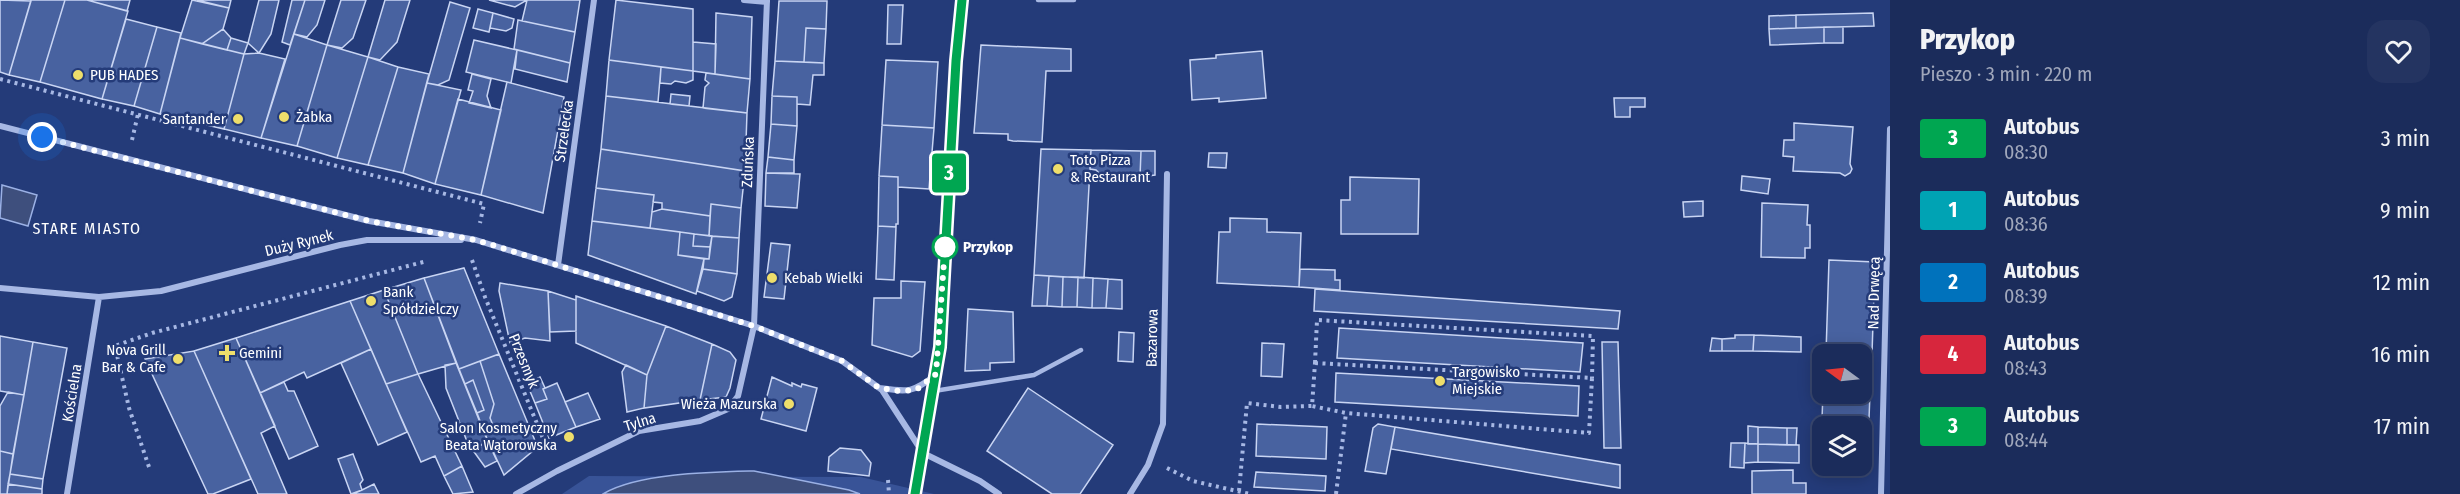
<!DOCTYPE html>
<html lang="pl">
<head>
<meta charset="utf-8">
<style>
  :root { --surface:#1b2c5b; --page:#243461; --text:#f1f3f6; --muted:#a0a7bb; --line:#394871 }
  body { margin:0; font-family:"Fira Sans Condensed",sans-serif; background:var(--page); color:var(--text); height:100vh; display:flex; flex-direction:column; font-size:22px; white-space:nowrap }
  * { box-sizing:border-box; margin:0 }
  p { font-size:20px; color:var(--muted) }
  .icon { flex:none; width:33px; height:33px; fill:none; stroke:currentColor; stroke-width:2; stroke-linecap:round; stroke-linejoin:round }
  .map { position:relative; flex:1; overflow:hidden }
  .panel { display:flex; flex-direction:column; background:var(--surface); width:570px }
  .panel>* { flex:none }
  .badge { padding:0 12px; border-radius:4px; font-size:21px; line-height:39px }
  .needle { width:39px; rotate:285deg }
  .buttons { position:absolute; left:1812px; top:344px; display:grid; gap:12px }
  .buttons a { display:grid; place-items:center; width:60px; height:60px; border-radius:12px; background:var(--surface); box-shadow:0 3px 15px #0003,0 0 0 2px var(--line); font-size:30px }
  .you { position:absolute; width:30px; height:30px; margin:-15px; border:4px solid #fff; border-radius:50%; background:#1a73e8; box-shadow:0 0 0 9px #1a73e833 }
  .map>.badge { position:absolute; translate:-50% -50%; box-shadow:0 0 0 3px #fff }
  .round { display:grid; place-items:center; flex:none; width:63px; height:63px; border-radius:18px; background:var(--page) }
  .head { display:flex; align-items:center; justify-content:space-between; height:102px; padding:0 30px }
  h1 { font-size:28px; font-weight:800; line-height:45px }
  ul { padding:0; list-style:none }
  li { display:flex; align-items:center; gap:18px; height:72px; padding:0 30px }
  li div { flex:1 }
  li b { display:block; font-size:22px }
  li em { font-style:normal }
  li .badge { min-width:66px; font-weight:700; text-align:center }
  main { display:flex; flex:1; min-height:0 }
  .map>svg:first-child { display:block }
  .green { fill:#385397 }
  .water { fill:#3e4f7d; stroke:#9bb1e5; stroke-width:1.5 }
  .building { fill:#4862a0; stroke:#c9d5f3; stroke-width:1.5 }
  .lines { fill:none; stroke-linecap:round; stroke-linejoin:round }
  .path { stroke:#a7b8e4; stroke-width:4; stroke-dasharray:3 4.5; stroke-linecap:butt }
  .lane { stroke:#a7b8e4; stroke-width:4.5 }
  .street { stroke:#a7b8e4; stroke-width:6 }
  .line-casing { stroke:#fff; stroke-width:14 }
  .line { stroke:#00a651; stroke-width:9 }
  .walk { stroke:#fff; stroke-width:6; stroke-dasharray:0 10.8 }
  .poi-dot { fill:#eede6b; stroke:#243b79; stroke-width:2 }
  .stop-dot { fill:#fff; stroke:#00a651; stroke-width:3 }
  .labels { text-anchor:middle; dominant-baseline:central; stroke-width:5; stroke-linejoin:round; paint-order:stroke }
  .poi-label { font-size:15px; fill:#fff; stroke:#243b79; text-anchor:start }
  .street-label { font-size:15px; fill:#fff; stroke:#243b79 }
  .stop-label { font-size:15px; font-weight:bold; fill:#fff; stroke:#243b79; text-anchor:start }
  .neighbourhood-label { font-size:16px; letter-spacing:1.5px; fill:#fff; stroke:#243b79 }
</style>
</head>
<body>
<main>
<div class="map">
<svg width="1890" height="494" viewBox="0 0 1890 494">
  <rect width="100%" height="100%" fill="#243b79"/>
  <path class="green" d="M589 476 861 477 934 494H562Z"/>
  <path class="water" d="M2 185 37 195 28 226 0 218Z
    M754 471 849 490 860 494H603C638 473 713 472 754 471Z"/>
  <path class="building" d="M0 0 31 1 9 75 0 72Z
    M31 0H65L40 82 9 75Z
    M65 0H87L128 11 102 99 40 82Z
    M87 0H130L127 11Z
    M192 0 229 8 223 29 202 44 180 38Z
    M197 0H231L229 8Z
    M259 0H279L271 34 259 53 248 43Z
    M292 0H305L290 45 282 42Z
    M305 0H325L317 25 307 37 294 34Z
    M341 0H366L353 38 342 48 327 45Z
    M385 0H410L397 42 380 60 368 57Z
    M489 0H527L515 7Z
    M527 0H580L575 32 522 21Z
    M616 0 693 9V71L609 60Z
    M779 1H827L826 29 806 28 804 62 775 61Z
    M450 2 470 8 449 80 438 85 427 83Z
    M888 5H903L901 44H887Z
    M478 9 493 13 489 32 473 28Z
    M493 13 514 19 512 28 506 31 490 28Z
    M716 13 752 17 750 79 715 74Z
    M1873 13 1874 26 1796 28V15Z
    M1796 15V28L1769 29V16Z
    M126 19 157 27 134 106 102 99Z
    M518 20 575 32 570 63 514 49Z
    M157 27 181 33 160 114 134 106Z
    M1824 27H1843V43H1824Z
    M1824 27V43L1770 45 1769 29Z
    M806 28 826 29 824 63 804 62Z
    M223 29 231 38 227 50 202 44Z
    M294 34 327 45 297 146 261 138Z
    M180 38 244 54 224 129 160 114Z
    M231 38 248 43 244 54 227 50Z
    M474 40 517 50 511 83 466 72Z
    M693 42 716 44 715 74 693 71Z
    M327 45 368 57 337 158 297 146Z
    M981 45 1071 49V71H1046L1042 142 1013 141 1008 140V134L974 133Z
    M517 50 570 63 567 82 515 69Z
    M1262 51 1266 98 1219 102V98L1192 100 1190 60 1216 58V55Z
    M259 53 285 59 261 138 224 129 244 54Z
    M368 57 398 67 368 165 337 158Z
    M609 60 661 67 658 102 606 96Z
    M886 60 938 62 934 128 882 125Z
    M775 61 824 63V75H813L810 105 797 104V97L772 96Z
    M398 67 429 74 403 173 368 165Z
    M661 67 693 71V80L686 83 675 81 671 84 660 83Z
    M706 73 750 79 747 113 703 108 705 87 709 83 705 80Z
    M472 74 491 79 487 96 491 108 469 103 473 91 468 90Z
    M507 82 564 97 543 213 481 195Z
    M427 83 461 90 435 184 403 173Z
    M671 94 690 96 689 106 670 104Z
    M606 96 747 113 745 171 601 149Z
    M772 96 797 97V126L771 124Z
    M1614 98H1645V107H1630V117H1615Z
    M458 99 501 110 481 195 435 184Z
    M1794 123 1853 127 1850 164 1852 169 1850 173 1845 176 1840 173 1793 171 1794 157 1783 156 1784 140H1794Z
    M771 124 797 126 794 160 768 157Z
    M882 125 934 128 929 189 898 187V177L879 176Z
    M601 149 745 171 741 208 711 204 710 216 662 209V203L653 202 654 195 596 188Z
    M1041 149 1091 150 1084 278 1034 275Z
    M1091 150 1141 151 1140 177 1102 176 1096 170 1090 169Z
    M1141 151H1155V175L1140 177Z
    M1209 153H1227L1226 168 1208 167Z
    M768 157 794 160V173H766Z
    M766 173 800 174 797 208 765 206Z
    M879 176 898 177V224H896V227L878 226Z
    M1742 176 1770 179 1768 194 1741 190Z
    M1350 177 1419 179 1418 234H1341V200H1350Z
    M596 188 654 195 650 228 592 221Z
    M1703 201V216L1684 217 1683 202Z
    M1762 203 1808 205 1807 225H1810V248H1805V258L1761 257Z
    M711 204 741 208 739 238 709 236Z
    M662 209 710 216 709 236 650 228 652 212Z
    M1230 218 1267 219V232L1301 233 1299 287 1217 283 1219 232H1230Z
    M592 221 680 232 678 255 704 259 696 294 588 255Z
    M878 226 896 227 894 280 876 279Z
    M680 232 694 234 693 246 710 247 709 259 678 255Z
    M694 234 712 236 710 247 693 246Z
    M712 236 739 238 737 274 703 269 704 259H709Z
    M771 243 790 245 784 299 764 297Z
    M1829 260 1875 262 1872 354 1826 353Z
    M464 268 499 354 459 369 424 278Z
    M703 269 737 274 732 297 724 301 697 291Z
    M1300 269 1335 270V280H1340V290L1299 287Z
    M1034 275 1049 276 1047 306H1032Z
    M1049 276 1063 277 1062 307 1047 306Z
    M1063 277H1078L1077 307H1062Z
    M1078 277 1093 278 1092 308 1077 307Z
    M424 278 456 363 418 374 384 290Z
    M1093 278 1108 279 1106 308H1092Z
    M1108 279 1122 280V309L1106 308Z
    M901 281 925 282 920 351 912 357 872 345 874 298H901Z
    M500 283 548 291 550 341 525 338 510 343 499 291Z
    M1315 289 1620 311 1618 329 1314 311Z
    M384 290 418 374 386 384 350 301Z
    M548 291 576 300V331L550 332Z
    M576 296 666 326 647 375 576 343Z
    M350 301 371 349 307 378 304 372 260 393 236 338Z
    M968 309 1013 312 1014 362 990 363V370L965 371Z
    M666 326 712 344 700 400 644 408 647 375Z
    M1339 328 1583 343 1580 372 1337 358Z
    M1119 332 1134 333 1133 362 1118 361Z
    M1735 335H1754L1753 351H1722V339L1735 338Z
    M1754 335 1801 337V352L1753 351Z
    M0 336 33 342 24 395 0 391Z
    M236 338 275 426 261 433 287 494H258L194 351Z
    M1712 338 1722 339V351H1710Z
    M33 342 67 348 43 479 10 474Z
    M1602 342H1618L1621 448H1604Z
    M1262 343 1284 344 1282 377 1261 376Z
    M712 344 730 352 736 360 730 388 726 397 700 400Z
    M371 349 407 432 378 445 341 363Z
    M194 351 251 479 213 494H208L145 359Z
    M499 354 536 443 534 450 504 475 485 434 495 430 490 418 494 404 480 361Z
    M480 361 494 404 490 418 495 430 485 434 477 413 484 410 473 380 465 384 459 369Z
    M456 363 488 442 470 449 446 388 445 365Z
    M626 365 647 375 644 408 627 412 622 372Z
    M1862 368H1871L1868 444H1862V426H1822L1821 444 1823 393H1862Z
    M1336 373 1579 386 1578 416 1335 402Z
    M418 374 462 466 444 476 435 456 421 462 386 384Z
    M540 377 545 388 543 389 547 399 535 403 527 384Z
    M772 377 792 386V383L801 387 802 384 817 388 806 431 761 419Z
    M473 380 484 410 477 413 465 384Z
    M284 382 288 391H294L318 446 289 459 260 393Z
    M557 383 576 427 549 438 535 403 547 399 543 389Z
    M1028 388 1113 445 1080 494H1052L987 451Z
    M8 392 24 395 13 454 0 451V406Z
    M588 393 600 419 576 427 565 402Z
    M1257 424 1327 427 1326 459 1256 456Z
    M1378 424 1395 427 1386 474 1365 471 1373 428Z
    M1748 426 1758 427V444H1748Z
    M1395 427 1620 465V488L1391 449Z
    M1758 427 1787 428V445L1758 444Z
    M1787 428H1797L1796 445H1787Z
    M488 442 497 461 485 467 472 449Z
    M1731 443H1745L1744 468 1730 467Z
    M1745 443 1758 444V462L1744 463Z
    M1758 444 1799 445V463L1758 462Z
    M840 448 861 450 871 463 869 476 828 471 829 457Z
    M0 451 13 454 7 494H0Z
    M353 454 363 480 360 484 362 490 351 494 338 459Z
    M462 466 473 492 453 494 444 476Z
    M1793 470V483H1806V494H1752V471Z
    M1256 472 1326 476 1325 491 1254 487Z
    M10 474 43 479 42 489 8 484Z
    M8 484 42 489V494H7Z
    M374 484 379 494H353L362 490Z"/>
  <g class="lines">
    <path class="path" d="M0 79 484 204 480 223
      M132 140 138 114
      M472 260 485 297 549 453
      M1315 363 1592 378 1589 433 1346 413 1312 406Z
      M1315 363 1317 320 1593 336 1592 378
      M149 467 129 408 115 346 152 333 427 261
      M1167 468 1193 481 1250 494
      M888 480 889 494
      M1239 491 1247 403 1281 407 1312 406
      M1336 494 1346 413"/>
    <path class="lane" d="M1038 0H1074
      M934 391 1034 375 1081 350"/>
    <path class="street" d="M744 0 767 2
      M0 126 369 221 476 240 754 326 842 361 882 390 923 453
      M558 265 594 0
      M0 288 99 297 161 291 340 245 367 240H461
      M879 388C909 392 912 393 936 375
      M923 453 980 481 999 494
      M67 494 99 297
      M516 494 557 471 639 431 700 421 728 409 738 396 754 326 767 0
      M915 494 940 347 956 61 962 0
      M1130 494 1148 465 1163 424 1167 174
      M1881 494 1890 129"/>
  </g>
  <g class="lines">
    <g class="line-casing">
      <path id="line" d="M915 494 940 347 956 61 962 0"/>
    </g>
    <use href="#line" class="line"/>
    <path class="walk" d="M42 137 369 221 476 240 754 326 842 361 879 388 900 391 916 390 936 374 945 247"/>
  </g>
  <g class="poi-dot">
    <circle cx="78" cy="75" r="6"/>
    <circle cx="284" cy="117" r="6"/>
    <circle cx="238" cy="119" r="6"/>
    <circle cx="1058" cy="169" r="6"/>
    <circle cx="772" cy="278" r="6"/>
    <circle cx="371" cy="301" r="6"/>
    <path d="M224 344h6v6h6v6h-6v6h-6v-6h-6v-6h6z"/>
    <circle cx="178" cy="359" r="6"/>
    <circle cx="1440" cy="381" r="6"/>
    <circle cx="789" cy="404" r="6"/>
    <circle cx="569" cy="437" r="6"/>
  </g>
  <circle class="stop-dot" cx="945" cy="247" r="12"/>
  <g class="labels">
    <g class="poi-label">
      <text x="90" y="75">PUB HADES</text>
      <text x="296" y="117">Żabka</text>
      <text x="226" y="119" text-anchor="end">Santander</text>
      <text x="1070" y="160">Toto Pizza<tspan x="1070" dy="17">&amp; Restaurant</tspan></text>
      <text x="784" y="278">Kebab Wielki</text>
      <text x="383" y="292">Bank<tspan x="383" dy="17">Spółdzielczy</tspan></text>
      <text x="166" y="350" text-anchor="end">Nova Grill<tspan x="166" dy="17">Bar &amp; Cafe</tspan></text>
      <text x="239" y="353">Gemini</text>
      <text x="1452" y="372">Targowisko<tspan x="1452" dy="17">Miejskie</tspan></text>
      <text x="777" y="404" text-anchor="end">Wieża Mazurska</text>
      <text x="557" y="428" text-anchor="end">Salon Kosmetyczny<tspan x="557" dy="17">Beata Wątorowska</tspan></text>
    </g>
    <g class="street-label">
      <text transform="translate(564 131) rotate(-82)">Strzelecka</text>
      <text transform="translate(748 162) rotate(-88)">Zduńska</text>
      <text transform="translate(299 243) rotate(-14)">Duży Rynek</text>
      <text transform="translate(1874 293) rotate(-89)">Nad Drwęcą</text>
      <text transform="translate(1152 338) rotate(-89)">Bazarowa</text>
      <text transform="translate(524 361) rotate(68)">Przesmyk</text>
      <text transform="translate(72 393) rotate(-81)">Kościelna</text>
      <text transform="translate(640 422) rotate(-17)">Tylna</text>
    </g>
    <g class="stop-label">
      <text x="963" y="247">Przykop</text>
    </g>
    <g class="neighbourhood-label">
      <text x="87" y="228">STARE MIASTO</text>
    </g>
  </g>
</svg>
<div class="buttons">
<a><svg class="needle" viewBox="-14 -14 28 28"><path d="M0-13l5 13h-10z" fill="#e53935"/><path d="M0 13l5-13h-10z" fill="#a0a7bb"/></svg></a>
<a><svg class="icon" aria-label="layers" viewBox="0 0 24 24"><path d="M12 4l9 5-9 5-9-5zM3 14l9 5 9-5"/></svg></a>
</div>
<div class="you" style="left:42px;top:137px"></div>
<b class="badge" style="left:949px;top:173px;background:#00a651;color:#fff">3</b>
</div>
<section class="panel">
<div class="head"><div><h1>Przykop</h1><p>Pieszo · 3 min · 220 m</p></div><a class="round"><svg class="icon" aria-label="heart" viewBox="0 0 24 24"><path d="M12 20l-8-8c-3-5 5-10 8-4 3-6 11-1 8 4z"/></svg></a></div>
<ul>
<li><span class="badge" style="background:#00a651;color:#fff">3</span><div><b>Autobus</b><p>08:30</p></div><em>3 min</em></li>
<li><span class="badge" style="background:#00a3b4;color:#fff">1</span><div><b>Autobus</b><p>08:36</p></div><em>9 min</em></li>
<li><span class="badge" style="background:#0072bc;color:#fff">2</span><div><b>Autobus</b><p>08:39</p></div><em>12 min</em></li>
<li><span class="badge" style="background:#d7263d;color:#fff">4</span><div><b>Autobus</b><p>08:43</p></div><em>16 min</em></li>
<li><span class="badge" style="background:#00a651;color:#fff">3</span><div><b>Autobus</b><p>08:44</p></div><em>17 min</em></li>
</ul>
</section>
</main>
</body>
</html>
